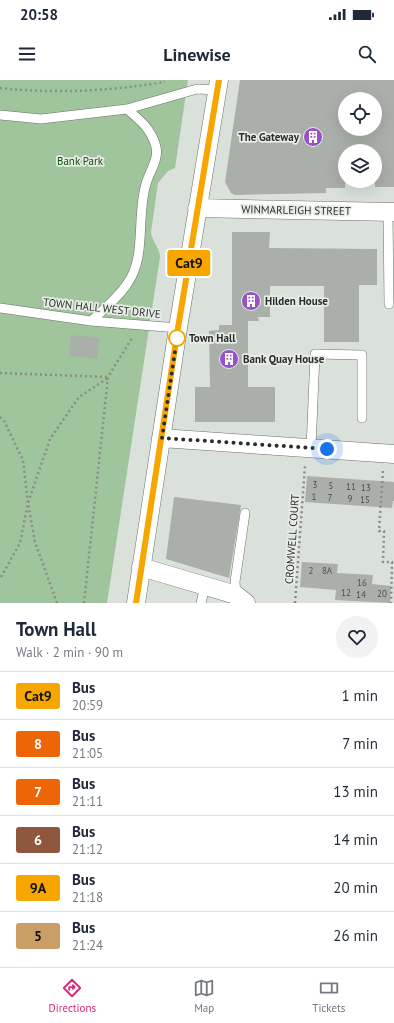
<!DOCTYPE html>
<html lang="en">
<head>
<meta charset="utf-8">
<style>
  :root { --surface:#fff; --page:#f2f2f3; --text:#1f2937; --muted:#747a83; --line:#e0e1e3; --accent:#db2777 }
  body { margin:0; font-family:"PT Sans",sans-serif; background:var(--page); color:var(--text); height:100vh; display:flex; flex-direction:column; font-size:15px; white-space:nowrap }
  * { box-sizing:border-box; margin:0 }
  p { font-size:13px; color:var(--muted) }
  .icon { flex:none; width:22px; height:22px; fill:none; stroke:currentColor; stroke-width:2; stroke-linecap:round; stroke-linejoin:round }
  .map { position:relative; height:523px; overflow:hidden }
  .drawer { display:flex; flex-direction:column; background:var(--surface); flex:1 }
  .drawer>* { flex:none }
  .badge { padding:0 8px; border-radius:3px; font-size:14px; line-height:26px }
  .controls { position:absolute; left:338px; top:12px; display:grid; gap:8px }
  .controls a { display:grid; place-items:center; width:44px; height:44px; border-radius:50%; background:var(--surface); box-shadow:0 4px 16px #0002; font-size:20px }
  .you { position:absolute; width:20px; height:20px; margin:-10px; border:3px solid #fff; border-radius:50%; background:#1a73e8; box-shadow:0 0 0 6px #1a73e833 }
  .map>.badge { position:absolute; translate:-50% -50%; box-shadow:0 0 0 2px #fff }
  .round { display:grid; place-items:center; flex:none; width:42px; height:42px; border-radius:21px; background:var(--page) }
  .head { display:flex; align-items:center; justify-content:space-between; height:68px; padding:0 16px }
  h1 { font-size:19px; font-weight:800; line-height:30px }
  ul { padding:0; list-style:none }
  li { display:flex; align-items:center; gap:12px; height:48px; padding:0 16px; border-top:1px solid var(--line) }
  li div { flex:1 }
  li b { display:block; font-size:15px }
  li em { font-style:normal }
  li .badge { min-width:44px; font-weight:700; text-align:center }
  .status { display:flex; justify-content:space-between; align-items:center; height:28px; padding:0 20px; background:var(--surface); direction:ltr }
  .status svg { height:11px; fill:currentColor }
  header { display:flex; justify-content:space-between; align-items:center; height:52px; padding:0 16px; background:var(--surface); font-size:18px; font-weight:800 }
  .tabs { display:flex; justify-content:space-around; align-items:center; height:56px; border-top:1px solid var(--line); background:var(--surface); font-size:11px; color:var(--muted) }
  .tabs a { display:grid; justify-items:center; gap:2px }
  .tabs .selected { color:var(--accent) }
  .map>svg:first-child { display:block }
  .green { fill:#a0c59c }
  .building { fill:#aab0a9; fill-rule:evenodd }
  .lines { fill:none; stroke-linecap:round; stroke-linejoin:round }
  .service-casing { stroke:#6b716b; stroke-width:10 }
  .minor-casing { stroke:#6b716b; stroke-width:19 }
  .path { stroke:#888d88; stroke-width:2.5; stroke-dasharray:2 3; stroke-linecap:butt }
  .service { stroke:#fff; stroke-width:9 }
  .minor { stroke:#fff; stroke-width:18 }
  .line-casing { stroke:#fff; stroke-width:9 }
  .line { stroke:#f7a600; stroke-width:6 }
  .walk { stroke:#2a2d2a; stroke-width:4; stroke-dasharray:0 7.2 }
  .stop-dot { fill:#fff; stroke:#f7a600; stroke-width:2 }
  .labels { text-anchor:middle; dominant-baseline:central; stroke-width:3.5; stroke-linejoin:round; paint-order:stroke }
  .number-label { font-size:9px; fill:#4a4e4a }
  .poi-label { font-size:11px; font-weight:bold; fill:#2a2d2a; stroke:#e8eee7; text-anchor:start }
  .park-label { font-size:11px; fill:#104c0b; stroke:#e8eee7 }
  .street-label { font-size:11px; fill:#2a2d2a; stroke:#e8eee7 }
  .stop-label { font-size:11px; font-weight:bold; fill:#2a2d2a; stroke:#e8eee7; text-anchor:start }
</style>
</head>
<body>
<div class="status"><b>20:58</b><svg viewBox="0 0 49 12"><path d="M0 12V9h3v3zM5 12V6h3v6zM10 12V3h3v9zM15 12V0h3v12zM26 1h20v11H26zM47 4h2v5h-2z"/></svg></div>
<header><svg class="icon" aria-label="menu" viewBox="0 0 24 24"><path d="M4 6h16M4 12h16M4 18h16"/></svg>Linewise<svg class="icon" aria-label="search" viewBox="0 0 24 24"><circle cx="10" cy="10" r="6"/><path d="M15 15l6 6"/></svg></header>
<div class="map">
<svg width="394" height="523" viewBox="0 0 394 523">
  <rect width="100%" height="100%" fill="#dae1da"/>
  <path class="green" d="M0 0H188L175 88 168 91 158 103 151 152C152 162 160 168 160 177L107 523H0Z"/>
  <path class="building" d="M240 0H394V107H375V71H345V108H326V113L235 115 231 113 225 102ZM345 19H375V49H345Z
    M232 152H270L269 168 377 169V205H359V262H324V206H270V237H258L259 241H248V307H275V342H195V307H210L209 251 219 250V245H232Z
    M71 255 100 258 97 279 69 276Z
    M307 396 394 402V421H393L392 428 305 422Z
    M174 417 241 425 229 498 166 479Z
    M302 482 338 484 337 493 373 495 372 504 391 506 390 523 335 520 336 510 300 507Z"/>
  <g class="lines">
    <g class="service-casing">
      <path id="service" d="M0 35 41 39 127 29 197 9 218 10
        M388 132 389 224
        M0 228 91 241 178 248
        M91 241C103 230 118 218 127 204 147 177 136 136 146 104 149 92 159 80 156 67 152 50 140 40 127 29
        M311 368 315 274 362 275V338
        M236 515 235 502 245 433
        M201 523 205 506"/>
    </g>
    <g class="minor-casing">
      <path id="minor" d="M197 128 394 132
        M161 358 394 374
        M141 487 236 515 246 523
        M136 523 178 248 219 0"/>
    </g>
    <path class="path" d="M0 8C57 14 108 11 165 2
      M0 293 108 297
      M0 337 4 341 23 380 28 423 20 463 0 499
      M383 391 379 451H384L383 482H392L391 523
      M57 523 35 462 28 423 50 359 79 317 108 298
      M84 523 108 297 132 258
      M295 523 305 386"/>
    <use href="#service" class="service"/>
    <use href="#minor" class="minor"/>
  </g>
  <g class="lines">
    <g class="line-casing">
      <path id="line" d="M136 523 178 248 219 0"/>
    </g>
    <use href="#line" class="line"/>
    <path class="walk" d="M177 258 162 358 327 369"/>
  </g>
  <defs>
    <g id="building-disc" transform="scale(1)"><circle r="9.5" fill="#9652c6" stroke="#e8eee7"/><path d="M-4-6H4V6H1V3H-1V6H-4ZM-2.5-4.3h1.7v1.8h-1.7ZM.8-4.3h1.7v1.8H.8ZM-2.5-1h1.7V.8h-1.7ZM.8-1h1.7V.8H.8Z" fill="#fff"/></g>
  </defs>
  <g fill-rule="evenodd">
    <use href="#building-disc" x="313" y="57"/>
    <use href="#building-disc" x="251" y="221"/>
    <use href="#building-disc" x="229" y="279"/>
  </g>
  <circle class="stop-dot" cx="177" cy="258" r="8"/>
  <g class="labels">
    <g class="number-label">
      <text x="315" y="404">3</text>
      <text x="331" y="405">5</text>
      <text x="351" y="406">11</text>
      <text x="366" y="407">13</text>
      <text x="314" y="416">1</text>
      <text x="330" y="417">7</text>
      <text x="350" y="418">9</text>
      <text x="365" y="419">15</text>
      <text x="311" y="490">2</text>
      <text x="327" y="490">8A</text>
      <text x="362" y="502">16</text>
      <text x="346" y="512">12</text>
      <text x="382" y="513">20</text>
      <text x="361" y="514">14</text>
    </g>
    <g class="poi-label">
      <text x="299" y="57" text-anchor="end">The Gateway</text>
      <text x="265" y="221">Hilden House</text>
      <text x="243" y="279">Bank Quay House</text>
    </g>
    <g class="park-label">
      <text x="80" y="81">Bank Park</text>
    </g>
    <g class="street-label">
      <text transform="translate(296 130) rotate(1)">WINMARLEIGH STREET</text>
      <text transform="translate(102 228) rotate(6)">TOWN HALL WEST DRIVE</text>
      <text transform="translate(292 459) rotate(-86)">CROMWELL COURT</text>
    </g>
    <g class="stop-label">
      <text x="189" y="258">Town Hall</text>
    </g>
  </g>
</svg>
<div class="controls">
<a><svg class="icon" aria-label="locate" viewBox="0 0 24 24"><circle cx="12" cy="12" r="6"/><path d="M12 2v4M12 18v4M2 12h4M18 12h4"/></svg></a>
<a><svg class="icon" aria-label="layers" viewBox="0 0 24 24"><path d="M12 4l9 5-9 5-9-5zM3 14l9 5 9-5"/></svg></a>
</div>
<div class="you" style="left:327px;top:369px"></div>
<b class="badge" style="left:189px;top:183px;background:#f7a600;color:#111">Cat9</b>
</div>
<section class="drawer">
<div class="head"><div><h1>Town Hall</h1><p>Walk · 2 min · 90 m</p></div><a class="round"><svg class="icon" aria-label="heart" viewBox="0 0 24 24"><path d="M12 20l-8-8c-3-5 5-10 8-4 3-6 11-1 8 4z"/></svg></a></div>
<ul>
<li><span class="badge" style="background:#f7a600;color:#111">Cat9</span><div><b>Bus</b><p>20:59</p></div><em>1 min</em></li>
<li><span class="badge" style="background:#ec6608;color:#fff">8</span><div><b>Bus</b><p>21:05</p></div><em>7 min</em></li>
<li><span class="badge" style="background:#ec6608;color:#fff">7</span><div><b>Bus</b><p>21:11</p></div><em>13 min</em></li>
<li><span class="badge" style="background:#90573f;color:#fff">6</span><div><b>Bus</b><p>21:12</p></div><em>14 min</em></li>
<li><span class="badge" style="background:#f7a600;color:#111">9A</span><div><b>Bus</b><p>21:18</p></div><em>20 min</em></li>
<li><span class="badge" style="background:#ca9e67;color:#111">5</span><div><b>Bus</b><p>21:24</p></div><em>26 min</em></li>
</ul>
</section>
<nav class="tabs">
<a class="selected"><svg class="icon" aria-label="directions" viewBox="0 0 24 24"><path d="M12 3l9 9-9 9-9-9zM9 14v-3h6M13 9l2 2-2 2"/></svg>Directions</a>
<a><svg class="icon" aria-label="map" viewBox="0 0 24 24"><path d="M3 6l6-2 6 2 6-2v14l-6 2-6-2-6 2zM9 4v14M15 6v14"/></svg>Map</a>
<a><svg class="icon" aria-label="tickets" viewBox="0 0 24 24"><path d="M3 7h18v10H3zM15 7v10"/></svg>Tickets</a>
</nav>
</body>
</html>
